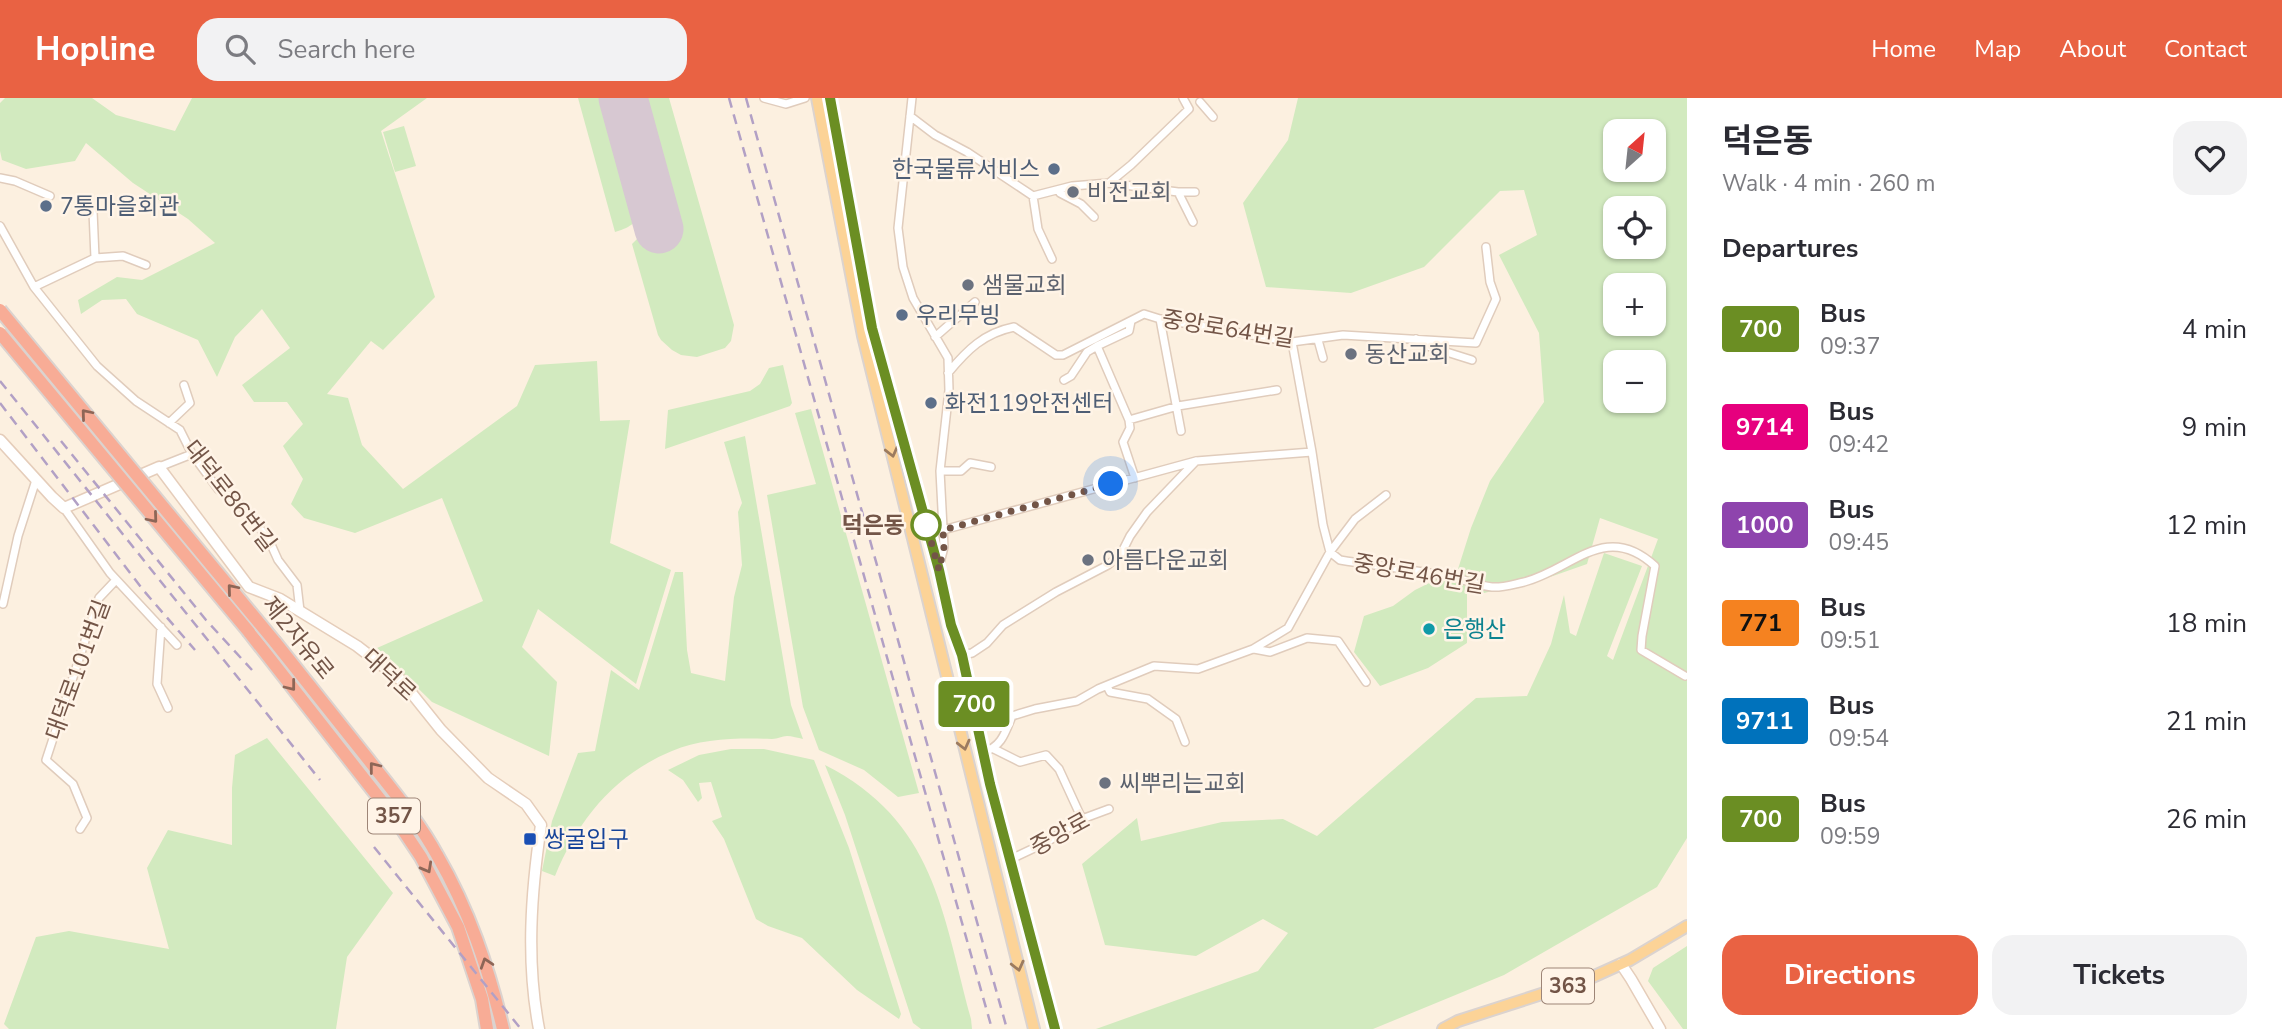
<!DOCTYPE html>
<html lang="en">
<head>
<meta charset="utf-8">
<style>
  :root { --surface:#fff; --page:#f2f2f3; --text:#2b2b33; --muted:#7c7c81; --accent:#e96243 }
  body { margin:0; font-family:"Nunito Sans","Noto Sans KR",sans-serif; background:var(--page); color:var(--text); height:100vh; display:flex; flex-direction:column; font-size:26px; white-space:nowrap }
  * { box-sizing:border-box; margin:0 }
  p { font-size:23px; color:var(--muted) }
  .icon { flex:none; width:38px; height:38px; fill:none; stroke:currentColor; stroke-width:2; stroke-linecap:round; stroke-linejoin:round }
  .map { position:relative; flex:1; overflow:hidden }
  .drawer { display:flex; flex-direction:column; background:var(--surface); width:595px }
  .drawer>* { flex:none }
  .badge { padding:0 14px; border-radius:5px; font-size:24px; line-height:46px }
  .needle { width:46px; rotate:27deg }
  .tools { position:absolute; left:1603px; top:21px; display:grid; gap:14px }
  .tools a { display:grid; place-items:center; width:63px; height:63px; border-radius:14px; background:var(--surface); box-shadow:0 2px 5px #0004; font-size:35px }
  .you { position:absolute; width:35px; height:35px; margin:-18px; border:5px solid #fff; border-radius:50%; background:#1a73e8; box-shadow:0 0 0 10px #1a73e833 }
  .map>.badge { position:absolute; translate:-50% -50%; box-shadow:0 0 0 4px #fff }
  h2 { padding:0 35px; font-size:26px; line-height:63px }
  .round { display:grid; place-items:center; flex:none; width:74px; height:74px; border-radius:21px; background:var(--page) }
  .head { display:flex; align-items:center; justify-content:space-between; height:119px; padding:0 35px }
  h1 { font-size:33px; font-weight:700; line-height:52px }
  .action { display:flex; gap:14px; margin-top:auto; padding:14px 35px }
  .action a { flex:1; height:80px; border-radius:21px; background:var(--accent); color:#fff; font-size:28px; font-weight:700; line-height:80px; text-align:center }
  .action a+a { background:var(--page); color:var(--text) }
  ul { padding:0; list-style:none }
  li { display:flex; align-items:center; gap:21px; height:98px; padding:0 35px }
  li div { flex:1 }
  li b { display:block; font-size:26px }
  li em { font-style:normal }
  li .badge { min-width:77px; font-weight:700; text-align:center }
  header { display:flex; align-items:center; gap:42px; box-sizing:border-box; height:98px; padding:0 35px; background:var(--accent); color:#fff }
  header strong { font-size:33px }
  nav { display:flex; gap:38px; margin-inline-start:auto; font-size:24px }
  .search { width:490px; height:63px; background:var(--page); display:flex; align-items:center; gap:18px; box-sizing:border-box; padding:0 24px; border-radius:21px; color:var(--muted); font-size:26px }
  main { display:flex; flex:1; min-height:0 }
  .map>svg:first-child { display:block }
  .green { fill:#d2eabf; fill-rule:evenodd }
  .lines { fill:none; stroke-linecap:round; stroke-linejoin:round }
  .runway { stroke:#d7c8d2; stroke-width:49 }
  .street-casing { stroke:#e0ccbc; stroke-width:10 }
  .secondary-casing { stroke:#e5cdba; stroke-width:13 }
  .primary-casing { stroke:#dbd3cf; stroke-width:14 }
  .highway-casing { stroke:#dbd3cf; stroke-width:16 }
  .street { stroke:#fff; stroke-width:7 }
  .secondary { stroke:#fff; stroke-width:10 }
  .primary { stroke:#fcd397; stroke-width:10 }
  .highway { stroke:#f8ac96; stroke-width:12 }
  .rail { stroke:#b2a0c5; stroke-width:2.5; stroke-dasharray:10 7; stroke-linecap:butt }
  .highway-bridge-casing { stroke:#dbd3cf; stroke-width:16; stroke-linecap:butt }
  .highway-bridge { stroke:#f8ac96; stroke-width:12 }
  .oneway { stroke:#8e6657 }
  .oneway2 { stroke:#9c7b5f }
  .line-casing { stroke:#fff; stroke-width:16 }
  .line { stroke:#6b8e23; stroke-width:10 }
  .walk { stroke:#735547; stroke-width:7; stroke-dasharray:0 12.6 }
  .service-dot { fill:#5c6f8a; stroke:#fff4e7; stroke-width:2.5 }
  .worship-dot { fill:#6b7280; stroke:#fff4e7; stroke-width:2.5 }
  .stop-dot { fill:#fff; stroke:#6b8e23; stroke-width:3.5 }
  .culture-dot { fill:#0f9aa8; stroke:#fff4e7; stroke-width:2.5 }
  .transit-dot { fill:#1a4fb4; stroke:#fff4e7; stroke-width:2.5 }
  .labels { text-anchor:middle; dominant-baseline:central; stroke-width:5; stroke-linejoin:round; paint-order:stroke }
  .shield { fill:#fff4e7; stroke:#9d8577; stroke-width:2 }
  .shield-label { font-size:21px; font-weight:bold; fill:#735547 }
  .service-label { font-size:23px; fill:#4e5e75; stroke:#fff4e7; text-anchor:start }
  .worship-label { font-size:23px; fill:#5b616d; stroke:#fff4e7; text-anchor:start }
  .street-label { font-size:23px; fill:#735547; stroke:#fff4e7 }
  .stop-label { font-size:23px; font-weight:bold; fill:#735547; stroke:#fff4e7; text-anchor:end }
  .culture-label { font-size:23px; fill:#0d838f; stroke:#fff4e7; text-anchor:start }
  .transit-label { font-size:23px; fill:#164399; stroke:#fff4e7; text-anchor:start }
</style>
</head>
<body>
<header>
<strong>Hopline</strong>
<div class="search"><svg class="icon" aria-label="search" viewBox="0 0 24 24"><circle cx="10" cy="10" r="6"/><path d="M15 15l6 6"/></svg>Search here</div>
<nav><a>Home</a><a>Map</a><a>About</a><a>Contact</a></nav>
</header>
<main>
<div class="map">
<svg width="1687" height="931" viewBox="0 0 1687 931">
  <rect width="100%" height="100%" fill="#fcf0e0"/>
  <path class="green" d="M5 0H92L116 17 175 33 192 0H427L381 33 435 199 383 252 371 243 327 296 348 300 362 347 403 391 517 308 535 267 597 263 600 323 630 322 610 445 671 472 636 586 538 511 522 549 557 584 549 658 432 604 377 550 483 503 442 400 355 435 304 420 291 406 303 381 283 348 303 326 287 304H254L242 287 290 250 262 211 235 239 217 279 198 242 137 216 126 201 102 202 81 216 78 202 117 179 142 182 215 145 188 121 133 85 86 45 75 63 26 71 2 62 0 53V5Z
    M578 0H610L639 111C638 126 628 130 615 134Z
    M632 0H669L734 227 731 243 725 250 697 259 681 257 672 252 661 242 658 237 632 146 638 140 669 133Z
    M1298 0H1687V740L1657 789 1504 877 1373 931H1096L1258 873 1288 835 1263 821 1196 858 1105 847 1082 766 1137 720 1141 743 1222 724 1283 721 1317 738 1476 600 1527 598 1551 546 1564 497 1570 535 1576 538 1604 455 1642 468 1607 558 1613 562 1658 441 1600 420 1587 466 1553 478 1484 495 1467 485V545L1428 570 1380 588 1354 554 1364 518 1393 508 1415 492 1458 471 1471 430 1490 383 1544 304 1539 235 1499 157 1537 137 1524 92 1500 93 1424 169 1351 195 1266 189 1243 105 1288 42ZM1615 33H1654V72H1615ZM1615 110H1654V149H1615ZM1615 187H1654V226H1615ZM1615 264H1654V303H1615Z
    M404 28 416 68 395 74 383 34Z
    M783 267 792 305 790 308 665 351 668 312 750 293 760 286 769 270Z
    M811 311 919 695 898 699 864 672 819 652 803 609 767 397 816 386 795 315Z
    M745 338 791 607 803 641C798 640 792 638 787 638 782 638 778 641 772 641 740 640 702 640 672 653 614 677 578 722 555 778L542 773 552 723 578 655 595 653 611 572 639 592 675 474H683L687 552 691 575 725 583 734 499 742 467 738 414 742 405 724 344Z
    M267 640 393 795 347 859 336 931H9L4 926 36 839 69 833 169 851 147 770 168 732 232 747V690L235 657Z
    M731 651H764L814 662 849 750 901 916 899 921 857 892 802 840 768 828 756 821 724 741 712 723 722 719 711 684 699 685 702 700 698 704 683 682 668 672 699 657Z
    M825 667C935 723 942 814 971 921L972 931H921L913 925 845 717Z
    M1687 848V931H1683L1648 883 1653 870Z"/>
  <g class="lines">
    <path class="runway" d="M623 0 659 131"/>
    <g class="street-casing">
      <path id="street" d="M764 0 786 6 805 0
        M912 0 898 130 903 169 913 200 948 260 949 292 940 373 944 449 939 469
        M1200 4 1213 19
        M910 18 935 37 967 54 1033 98 1072 88 1109 85 1131 67 1189 11 1183 0
        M0 80 15 83 50 98
        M1109 85 1178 94 1193 124
        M1059 92 1060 95 1081 106 1094 119
        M1178 94H1195
        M1033 98 1038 131 1052 161
        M93 113 95 160
        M0 128 34 189 97 268 136 303 180 332 192 356 218 391 240 406 269 442 278 462 297 487 300 513
        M34 189 95 160 123 158 146 167
        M1160 221 1181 333
        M1131 223 1129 233 1097 248 1129 322 1130 330 1123 344 1135 380
        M935 239 975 204
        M1416 241 1421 246 1472 262
        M1318 242 1323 260
        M1292 244 1312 354
        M948 275C967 252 984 235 1014 229L1056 257H1063L1144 216 1160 221 1292 244 1343 237 1476 245 1496 201 1490 184 1486 149
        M1064 282 1071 278 1087 254 1097 248
        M1129 322 1178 308 1277 292
        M169 325 190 305 184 287
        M159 369 192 356
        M940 373H961L970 365 991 369
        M64 410 110 475 177 547
        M943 432 1196 363 1312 354 1323 427 1330 454 1340 462C1378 468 1418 472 1456 480 1468 483 1480 488 1492 489 1502 490 1514 486 1524 484 1572 472 1605 422 1655 468L1642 538 1641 552 1685 578
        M3 506 18 438 36 382
        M161 529 157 586 168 610
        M1254 551 1270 554 1307 540 1338 543 1366 584
        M962 557 972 555 987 545 1003 527 1056 494 1108 467 1121 456 1130 438 1147 414 1196 363
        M1107 588 1110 594 1148 601 1176 621 1185 644
        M979 629 1012 618
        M994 651 1020 664 1046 657 1059 671 1082 721
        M984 654C1002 648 1005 635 1012 618L1035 611 1077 603 1098 591 1154 568 1198 571 1253 551 1288 530 1330 454 1355 421 1386 397
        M80 731 87 720 73 686 46 662 99 500 116 482
        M1011 761 1047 744 1082 721 1109 711"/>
    </g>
    <g class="secondary-casing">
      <path id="secondary" d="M0 342 52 399 64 410 159 369 249 489 280 501 357 548 401 582 441 632 488 680 526 706 541 727C531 795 526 863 539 931
        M1621 866 1631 881 1660 931"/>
    </g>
    <g class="primary-casing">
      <path id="primary" d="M817 0 863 238 1034 931
        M830 0 872 230 939 472 951 527 962 557 990 686 1055 931
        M1443 931 1458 923 1588 881 1630 862 1687 828"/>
    </g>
    <g class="highway-casing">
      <path id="highway" d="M249 534 397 723 421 759 458 829 482 901 487 931
        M275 544C306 583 337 622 368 661 392 692 418 722 437 757 469 812 488 869 503 931"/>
    </g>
    <use href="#street" class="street"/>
    <use href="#secondary" class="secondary"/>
    <use href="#primary" class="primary"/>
    <use href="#highway" class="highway"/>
    <path class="rail" d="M729 0 992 931
      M746 0 1007 931
      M0 283 320 682
      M0 305 144 493 195 552
      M61 343 206 522 252 572
      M374 749 521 931"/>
    <g class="highway-bridge-casing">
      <path id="highway-bridge" d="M0 212 275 544
        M0 235 249 534"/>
    </g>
    <use href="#highway-bridge" class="highway-bridge"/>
  </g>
  <defs><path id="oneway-chevron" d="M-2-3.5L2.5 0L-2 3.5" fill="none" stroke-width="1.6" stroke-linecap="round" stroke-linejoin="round" transform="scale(1.75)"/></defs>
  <g class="oneway">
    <use href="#oneway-chevron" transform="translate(86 316) rotate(-130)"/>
    <use href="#oneway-chevron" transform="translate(153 420) rotate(50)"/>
    <use href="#oneway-chevron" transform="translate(232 491) rotate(-130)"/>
    <use href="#oneway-chevron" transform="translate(291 588) rotate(52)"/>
    <use href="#oneway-chevron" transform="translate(374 669) rotate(-128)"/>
    <use href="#oneway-chevron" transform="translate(427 770) rotate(61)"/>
    <use href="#oneway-chevron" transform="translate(486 865) rotate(-108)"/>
  </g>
  <g class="oneway2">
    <use href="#oneway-chevron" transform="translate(892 354) rotate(76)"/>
    <use href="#oneway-chevron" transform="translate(964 647) rotate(76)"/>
    <use href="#oneway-chevron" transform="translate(1018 868) rotate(76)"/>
  </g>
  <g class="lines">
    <g class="line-casing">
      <path id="line" d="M830 0 872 230 939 472 951 527 962 557 990 686 1055 931"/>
    </g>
    <use href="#line" class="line"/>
    <path class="walk" d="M926 427 924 418 939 472 944 449 943 432 1111 386"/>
  </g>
  <g class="service-dot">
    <circle cx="1054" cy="71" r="7"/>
    <circle cx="46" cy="108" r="7"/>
    <circle cx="902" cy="217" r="7"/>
    <circle cx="931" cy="305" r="7"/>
  </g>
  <g class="worship-dot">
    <circle cx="1073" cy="94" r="7"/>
    <circle cx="968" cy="187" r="7"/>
    <circle cx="1351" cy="256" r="7"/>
    <circle cx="1088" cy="462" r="7"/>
    <circle cx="1105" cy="685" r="7"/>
  </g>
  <circle class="stop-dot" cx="926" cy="427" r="14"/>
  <circle class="culture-dot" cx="1429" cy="531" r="7"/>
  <rect class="transit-dot" x="523" y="734" width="14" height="14" rx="3.5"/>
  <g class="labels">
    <g class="shield">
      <rect x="368" y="700.5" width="52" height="35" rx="5"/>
      <rect x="1542" y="870.5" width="52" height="35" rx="5"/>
    </g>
    <g class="shield-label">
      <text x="394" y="718">357</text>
      <text x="1568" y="888">363</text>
    </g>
    <g class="service-label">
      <text x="1040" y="71" text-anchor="end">한국물류서비스</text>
      <text x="60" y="108">7통마을회관</text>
      <text x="916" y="217">우리무빙</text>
      <text x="945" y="305">화전119안전센터</text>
    </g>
    <g class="worship-label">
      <text x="1087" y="94">비전교회</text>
      <text x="982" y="187">샘물교회</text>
      <text x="1365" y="256">동산교회</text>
      <text x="1102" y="462">아름다운교회</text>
      <text x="1119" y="685">씨뿌리는교회</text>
    </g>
    <g class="street-label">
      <text transform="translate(1228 231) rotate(9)">중앙로64번길</text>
      <text transform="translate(230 398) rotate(52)">대덕로86번길</text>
      <text transform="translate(1419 476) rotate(10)">중앙로46번길</text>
      <text transform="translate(298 540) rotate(51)">제2자유로</text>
      <text transform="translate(78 572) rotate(-70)">대덕로101번길</text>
      <text transform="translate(389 577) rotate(43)">대덕로</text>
      <text transform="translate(1060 736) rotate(-29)">중앙로</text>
    </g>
    <g class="stop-label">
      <text x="905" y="427">덕은동</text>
    </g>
    <g class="culture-label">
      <text x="1443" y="531">은행산</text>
    </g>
    <g class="transit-label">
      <text x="544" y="741">쌍굴입구</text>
    </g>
  </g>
</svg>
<div class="tools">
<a><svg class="needle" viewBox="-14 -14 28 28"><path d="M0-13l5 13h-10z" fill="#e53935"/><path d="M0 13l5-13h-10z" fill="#7c7c81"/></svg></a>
<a><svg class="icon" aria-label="locate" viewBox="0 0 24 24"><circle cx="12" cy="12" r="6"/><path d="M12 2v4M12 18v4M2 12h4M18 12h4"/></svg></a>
<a>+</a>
<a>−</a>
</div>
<div class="you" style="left:1111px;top:386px"></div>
<b class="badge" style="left:974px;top:606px;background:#6b8e23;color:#fff">700</b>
</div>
<section class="drawer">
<div class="head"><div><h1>덕은동</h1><p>Walk · 4 min · 260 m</p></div><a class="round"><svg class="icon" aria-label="heart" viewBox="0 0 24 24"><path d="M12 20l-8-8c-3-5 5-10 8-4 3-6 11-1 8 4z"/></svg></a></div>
<h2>Departures</h2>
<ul>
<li><span class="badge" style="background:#6b8e23;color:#fff">700</span><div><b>Bus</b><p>09:37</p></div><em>4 min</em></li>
<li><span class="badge" style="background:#e6007e;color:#fff">9714</span><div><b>Bus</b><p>09:42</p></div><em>9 min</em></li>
<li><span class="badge" style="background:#8e44ad;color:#fff">1000</span><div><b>Bus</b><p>09:45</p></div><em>12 min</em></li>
<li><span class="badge" style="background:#f58220;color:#111">771</span><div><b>Bus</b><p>09:51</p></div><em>18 min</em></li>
<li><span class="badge" style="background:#0072bc;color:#fff">9711</span><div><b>Bus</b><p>09:54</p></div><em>21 min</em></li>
<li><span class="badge" style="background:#6b8e23;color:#fff">700</span><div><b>Bus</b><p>09:59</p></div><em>26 min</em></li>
</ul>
<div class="action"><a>Directions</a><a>Tickets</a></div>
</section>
</main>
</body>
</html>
